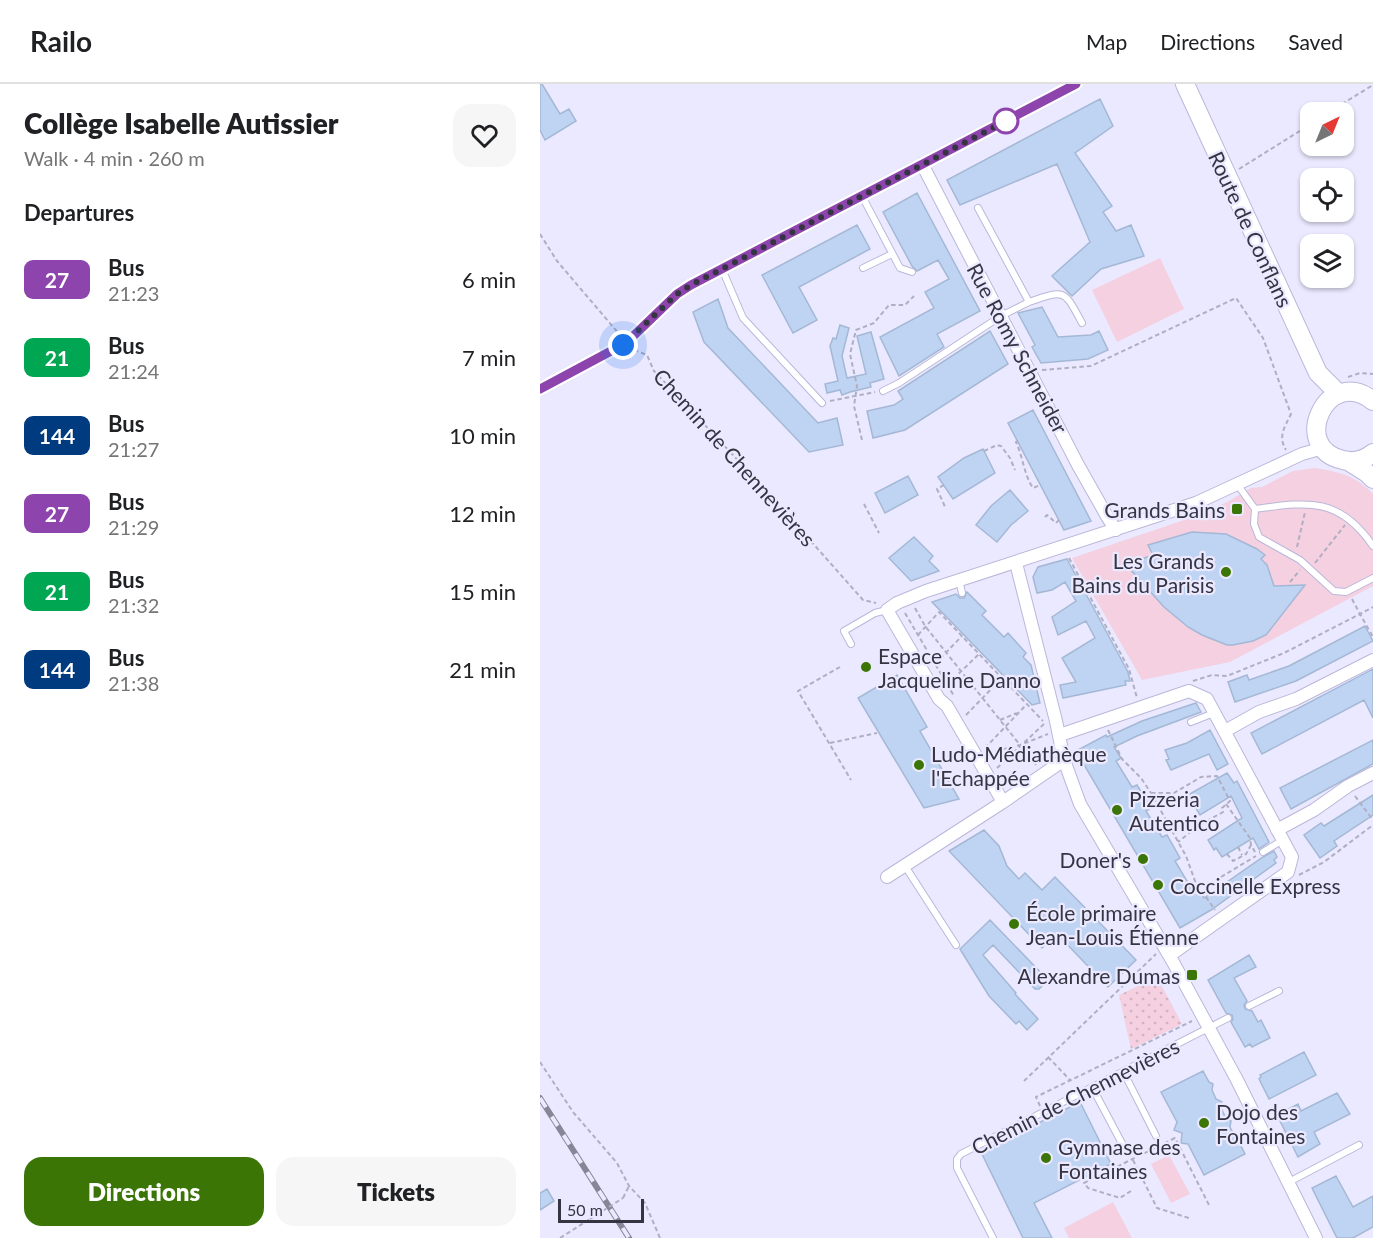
<!DOCTYPE html>
<html lang="en">
<head>
<meta charset="utf-8">
<style>
  :root { --surface:#fff; --page:#f6f6f6; --text:#202124; --muted:#757577; --line:#e0e0e0; --accent:#3b7506 }
  body { margin:0; font-family:Lato,sans-serif; background:var(--page); color:var(--text); height:100vh; display:flex; flex-direction:column; font-size:22px; white-space:nowrap }
  * { box-sizing:border-box; margin:0 }
  p { font-size:20px; color:var(--muted) }
  .icon { flex:none; width:33px; height:33px; fill:none; stroke:currentColor; stroke-width:2; stroke-linecap:round; stroke-linejoin:round }
  .map { position:relative; flex:1; overflow:hidden }
  .sheet { display:flex; flex-direction:column; background:var(--surface); width:540px }
  .sheet>* { flex:none }
  .badge { padding:0 12px; border-radius:9px; font-size:21px; line-height:39px }
  .needle { width:39px; rotate:43deg }
  .tools { position:absolute; left:760px; top:18px; display:grid; gap:12px }
  .tools a { display:grid; place-items:center; width:54px; height:54px; border-radius:12px; background:var(--surface); box-shadow:0 2px 4px #0004; font-size:30px }
  .scale { position:absolute; left:18px; bottom:15px; width:86px; box-sizing:border-box; padding-left:6px; border:3px solid #353442; border-top:0; font-size:16px; line-height:21px; white-space:nowrap; color:#353442; -webkit-text-stroke:4px #ebe9ff; paint-order:stroke }
  .you { position:absolute; width:30px; height:30px; margin:-15px; border:4px solid #fff; border-radius:50%; background:#1a73e8; box-shadow:0 0 0 9px #1a73e833 }
  .map>.badge { position:absolute; translate:-50% -50%; box-shadow:0 0 0 3px #fff }
  h2 { padding:0 24px; font-size:22px; line-height:54px }
  .round { display:grid; place-items:center; flex:none; width:63px; height:63px; border-radius:18px; background:var(--page) }
  .head { display:flex; align-items:center; justify-content:space-between; height:102px; padding:0 24px }
  h1 { font-size:28px; font-weight:800; line-height:45px }
  .primary-button { display:flex; gap:12px; margin-top:auto; padding:12px 24px }
  .primary-button a { flex:1; height:69px; border-radius:18px; background:var(--accent); color:#fff; font-size:24px; font-weight:800; line-height:69px; text-align:center }
  .primary-button a+a { background:var(--page); color:var(--text) }
  ul { padding:0; list-style:none }
  li { display:flex; align-items:center; gap:18px; height:78px; padding:0 24px }
  li div { flex:1 }
  li b { display:block; font-size:22px }
  li em { font-style:normal }
  li .badge { min-width:66px; font-weight:700; text-align:center }
  header { display:flex; align-items:center; gap:36px; box-sizing:border-box; height:84px; padding:0 30px; background:var(--surface); border-bottom:2px solid var(--line) }
  header strong { font-size:28px }
  nav { display:flex; gap:33px; margin-inline-start:auto; font-size:21px }
  main { display:flex; flex:1; min-height:0 }
  .map>svg:first-child { display:block }
  .grass { fill:#f4d0e0 }
  .park { fill:url(#park-dots) }
  .building { fill:#bfd4f2; stroke:#a4b8d5; stroke-width:1.5 }
  .lines { fill:none; stroke-linecap:round; stroke-linejoin:round }
  .service-casing { stroke:#bab7d9; stroke-width:8 }
  .minor-casing { stroke:#bab7d9; stroke-width:14 }
  .secondary-casing { stroke:#bab7d9; stroke-width:20 }
  .path { stroke:#b0aec2; stroke-width:2; stroke-dasharray:4.5 3; stroke-linecap:butt }
  .service { stroke:#fff; stroke-width:6 }
  .minor { stroke:#fff; stroke-width:12 }
  .secondary { stroke:#fff; stroke-width:18 }
  .rail-casing { stroke:#878697; stroke-width:6 }
  .rail { stroke:#ebe9ff; stroke-width:4; stroke-dasharray:11; stroke-linecap:butt }
  .path-bridge { stroke:#b0aec2; stroke-width:2; stroke-dasharray:4.5 3; stroke-linecap:butt }
  .line-casing { stroke:#fff; stroke-width:14 }
  .line { stroke:#8e44ad; stroke-width:9 }
  .walk { stroke:#353442; stroke-width:6; stroke-dasharray:0 10.8 }
  .stop-dot { fill:#fff; stroke:#8e44ad; stroke-width:3 }
  .poi-dot { fill:#3b7506; stroke:#ebe9ff; stroke-width:2 }
  .labels { text-anchor:middle; dominant-baseline:central; stroke-width:4.5; stroke-linejoin:round; paint-order:stroke }
  .street-label { font-size:21px; fill:#353442; stroke:#ebe9ff }
  .poi-label { font-size:21px; fill:#353442; stroke:#ebe9ff; text-anchor:start }
</style>
</head>
<body>
<header>
<strong>Railo</strong>
<nav><a>Map</a><a>Directions</a><a>Saved</a></nav>
</header>
<main>
<section class="sheet">
<div class="head"><div><h1>Collège Isabelle Autissier</h1><p>Walk · 4 min · 260 m</p></div><a class="round"><svg class="icon" aria-label="heart" viewBox="0 0 24 24"><path d="M12 20l-8-8c-3-5 5-10 8-4 3-6 11-1 8 4z"/></svg></a></div>
<h2>Departures</h2>
<ul>
<li><span class="badge" style="background:#8e44ad;color:#fff">27</span><div><b>Bus</b><p>21:23</p></div><em>6 min</em></li>
<li><span class="badge" style="background:#00a651;color:#fff">21</span><div><b>Bus</b><p>21:24</p></div><em>7 min</em></li>
<li><span class="badge" style="background:#003b80;color:#fff">144</span><div><b>Bus</b><p>21:27</p></div><em>10 min</em></li>
<li><span class="badge" style="background:#8e44ad;color:#fff">27</span><div><b>Bus</b><p>21:29</p></div><em>12 min</em></li>
<li><span class="badge" style="background:#00a651;color:#fff">21</span><div><b>Bus</b><p>21:32</p></div><em>15 min</em></li>
<li><span class="badge" style="background:#003b80;color:#fff">144</span><div><b>Bus</b><p>21:38</p></div><em>21 min</em></li>
</ul>
<div class="primary-button"><a>Directions</a><a>Tickets</a></div>
</section>
<div class="map">
<svg width="833" height="1154" viewBox="0 0 833 1154">
  <defs>
    <pattern id="park-dots" width="8" height="8" patternUnits="userSpaceOnUse" patternTransform="scale(1.5)"><rect width="8" height="8" fill="#f4d0e0"/><path d="M2 2h.1M6 6h.1" fill="none" stroke="#d2b3c1" stroke-width="1.8" stroke-linecap="round"/></pattern>
  </defs>
  <rect width="100%" height="100%" fill="#ebe9ff"/>
  <path class="grass" d="M620 174 644 225 577 258 552 206Z
    M775 384C799 388 815 391 833 410V502L690 578 602 596 532 474 653 433 687 418 711 404 722 403 753 387Z
    M629 1071 650 1110 631 1119 611 1080Z
    M573 1118 592 1154H529L524 1144Z"/>
  <path class="park" d="M617 893 642 940 591 965 579 911Z"/>
  <path class="building" d="M0 0H2L20 30 29 25 36 37 5 56 0 46Z
    M560 15 573 42 535 69 572 122 563 128 576 147 591 141 604 172 561 185 532 212 512 192 550 158 517 80 420 121 407 96Z
    M377 109 440 227 397 250 404 263 359 292 340 253 394 224 385 208 409 195 398 176 377 187 372 182 343 128Z
    M317 141 330 165 259 203 277 236 253 249 222 191Z
    M178 215 188 244 278 339 297 334 303 361 269 368 164 258 153 228Z
    M502 223 518 253 551 251 559 247 568 266 548 275 501 279 492 263 495 261 478 229Z
    M300 241 309 244 302 272 307 294 326 290 317 252 331 248 344 295 330 299 331 303 310 308 302 311 300 306 287 309 285 300 298 297 290 262 293 254 296 255Z
    M450 247 468 280 365 346 333 354 327 327 354 321 363 315 358 307Z
    M493 326 551 437 524 446 468 339Z
    M443 365 455 389 413 415 398 393 424 374Z
    M368 392 378 411 345 429 335 409Z
    M470 406 488 427 471 441 457 458 436 441 451 422Z
    M652 448 686 450 717 465 725 471 721 475 727 481 734 502 765 501 726 551 713 557 693 561H687L662 551 648 543 624 523 588 483 596 477 613 471 608 461Z
    M374 453 393 472 389 477 399 487 371 497 349 474Z
    M527 475 588 588 590 597H585L586 601 523 614 520 601 536 598 522 574 555 554 546 537 518 551 512 533 536 517 525 498 512 506 497 509 493 493 498 483Z
    M427 508 446 527 442 531 464 553 468 549 486 569 483 573 491 581 500 619 492 621 392 518 416 510 420 514H424Z
    M825 542 833 557 756 597 695 618 688 598 707 591 709 596 749 582Z
    M833 585V634L824 616 722 670 711 649Z
    M357 591 387 643 380 647 419 715 384 724 318 614Z
    M656 619 661 628 597 652 574 663 581 674 576 677 592 703 597 701 611 724 606 727 622 753 627 751 640 774 635 777 651 804 656 801 664 814 723 773 734 767 737 773 734 776 736 779 671 826 640 844 536 667 566 651 567 653 602 637Z
    M670 646 688 680 677 686 669 670 631 686 626 676 629 675 625 666 647 659Z
    M833 656V680L751 725 740 704Z
    M687 689 694 699 697 697 729 758 719 765 713 754 682 773 676 764 674 766 668 756 702 734 691 712 660 731 654 721 651 723 646 712Z
    M833 711V731L794 757 797 762 780 774 764 751 781 739 784 742Z
    M444 746 459 762 467 782 479 795 485 789 502 806 515 793 596 876 568 903 517 850 502 864 409 767Z
    M450 836 508 896 499 905H495L453 861 443 871 476 909 475 910 498 935 487 946 479 937 476 940 449 912 420 865Z
    M709 871 716 883 694 894 707 917 704 921 705 925 712 927 718 938 721 936 730 954 712 963 710 960 705 963 691 938 693 935 692 931 686 929 668 896Z
    M764 968 776 991 729 1015 719 995 721 993 720 991Z
    M663 987 669 998 673 1000 672 1006 676 1015 682 1018 681 1024 686 1034 691 1037 690 1043 695 1052 700 1055V1060L705 1070 664 1091 648 1060 641 1059 642 1049 634 1046 637 1038 621 1008Z
    M797 1009 810 1030 774 1048 780 1060 758 1073 737 1031 758 1020 761 1027Z
    M540 1018 571 1080 494 1119 512 1154H483L441 1068Z
    M796 1092 813 1123 833 1112V1143L813 1154H797L772 1104Z
    M7 1105 14 1117 0 1126V1109Z"/>
  <g class="lines">
    <g class="service-casing">
      <path id="service" d="M322 112 360 184 372 188
        M323 184 352 170
        M182 185 203 234 282 319
        M489 218C526 205 524 206 542 239
        M343 307 359 299 461 232 489 218 438 124
        M697 400 715 425 714 440 719 453 760 476 794 507 806 508 833 494
        M715 425C767 418 799 412 833 462
        M419 496 422 509
        M311 560 304 547 335 529 347 526
        M651 638 674 629
        M723 768 743 756
        M365 782 416 861
        M709 922 739 907
        M583 987 616 1052
        M552 1003 586 1067
        M749 1098 819 1061
        M453 1154 417 1084V1075L421 1070 688 934"/>
    </g>
    <g class="minor-casing">
      <path id="minor" d="M382 80 538 381 568 434 576 446
        M0 305 86 259 137 210 151 201 536 0
        M476 479 516 637 524 676 540 720 633 878 696 994 776 1154
        M685 647 719 628 756 615 833 576
        M520 651 649 607 667 615 752 773 748 788 630 871
        M463 718 407 622 399 615 347 526 357 519 386 507 656 419 762 370 783 364
        M737 746 774 726 808 702 833 689
        M347 793 463 718 524 676"/>
    </g>
    <g class="secondary-casing">
      <path id="secondary" d="M645 0 778 289 799 310
        M833 317C788 280 748 364 803 376 814 379 824 376 833 369
        M808 377 827 389 833 395"/>
    </g>
    <path class="path" d="M789 28 833 1
      M699 85 771 40
      M0 150 17 177 80 251
      M94 266 107 271 114 287 223 403 323 516 336 519
      M502 286 551 282 696 214 723 254 751 330C744 344 738 353 746 366
      M808 293 820 289 833 290
      M290 317 335 308
      M322 356 314 322 317 302 310 270 316 246 334 239 349 221H365L374 212
      M478 357 476 358C483 373 484 391 493 404L500 401
      M444 367 457 361 461 362 470 374 475 386
      M404 401 397 405 406 425
      M324 420 339 449
      M505 433 507 431 516 439 519 436
      M757 463 765 428
      M529 474 589 585 597 614
      M775 479 805 441
      M750 498 760 486
      M812 515 820 530 833 523
      M375 524 385 542 496 681
      M365 529 414 612
      M378 551 399 528 503 637
      M395 580 422 552
      M300 583 258 607 311 696
      M653 597 672 591 687 592 744 569 820 530 833 553
      M408 600 439 570
      M426 631 462 594
      M460 636 477 629
      M568 646 582 675 601 694 611 709 646 772 655 797 675 826
      M290 659 337 649
      M445 664 487 620
      M448 669 480 661 508 650
      M457 684 505 639
      M611 709H634L661 693 677 692 690 717 682 724 683 728 658 742 638 758
      M815 712 833 736
      M686 720 710 754 711 761 715 768
      M698 763 702 771
      M687 770 693 777 706 770 711 761
      M759 791 784 778 833 741
      M681 793 716 772
      M508 973 531 997
      M0 978 33 1028 77 1079 89 1102 105 1119 120 1154
      M484 997 616 870
      M500 1022 496 1013 652 937
      M593 1076 617 1124 649 1134
      M591 1107 580 1114 548 1104 544 1099 635 1054 670 1123
      M83 1114 89 1102
      M20 1154 50 1135"/>
    <use href="#service" class="service"/>
    <use href="#minor" class="minor"/>
    <use href="#secondary" class="secondary"/>
    <g class="rail-casing">
      <path id="rail" d="M0 1014 89 1154"/>
    </g>
    <use href="#rail" class="rail"/>
    <path class="path-bridge" d="M50 1135 83 1114"/>
  </g>
  <g class="lines">
    <g class="line-casing">
      <path id="line" d="M0 305 86 259 137 210 151 201 536 0"/>
    </g>
    <use href="#line" class="line"/>
    <path class="walk" d="M83 261 137 210 151 201 466 37"/>
  </g>
  <circle class="stop-dot" cx="466" cy="37" r="12"/>
  <g class="poi-dot">
    <rect x="691" y="419" width="12" height="12" rx="3"/>
    <circle cx="686" cy="488" r="6"/>
    <circle cx="326" cy="583" r="6"/>
    <circle cx="379" cy="681" r="6"/>
    <circle cx="577" cy="726" r="6"/>
    <circle cx="603" cy="775" r="6"/>
    <circle cx="618" cy="801" r="6"/>
    <circle cx="474" cy="840" r="6"/>
    <rect x="646" y="885" width="12" height="12" rx="3"/>
    <circle cx="664" cy="1039" r="6"/>
    <circle cx="506" cy="1074" r="6"/>
  </g>
  <g class="labels">
    <g class="street-label">
      <text transform="translate(711 145) rotate(65)">Route de Conflans</text>
      <text transform="translate(478 264) rotate(62)">Rue Romy Schneider</text>
      <text transform="translate(195 373) rotate(48)">Chemin de Chennevières</text>
      <text transform="translate(535 1012) rotate(-27)">Chemin de Chennevières</text>
    </g>
    <g class="poi-label">
      <text x="685" y="425" text-anchor="end">Grands Bains</text>
      <text x="674" y="476" text-anchor="end">Les Grands<tspan x="674" dy="24">Bains du Parisis</tspan></text>
      <text x="338" y="571">Espace<tspan x="338" dy="24">Jacqueline Danno</tspan></text>
      <text x="391" y="669">Ludo-Médiathèque<tspan x="391" dy="24">l'Echappée</tspan></text>
      <text x="589" y="714">Pizzeria<tspan x="589" dy="24">Autentico</tspan></text>
      <text x="591" y="775" text-anchor="end">Doner's</text>
      <text x="630" y="801">Coccinelle Express</text>
      <text x="486" y="828">École primaire<tspan x="486" dy="24">Jean-Louis Étienne</tspan></text>
      <text x="640" y="891" text-anchor="end">Alexandre Dumas</text>
      <text x="676" y="1027">Dojo des<tspan x="676" dy="24">Fontaines</tspan></text>
      <text x="518" y="1062">Gymnase des<tspan x="518" dy="24">Fontaines</tspan></text>
    </g>
  </g>
</svg>
<div class="tools">
<a><svg class="needle" viewBox="-14 -14 28 28"><path d="M0-13l5 13h-10z" fill="#e53935"/><path d="M0 13l5-13h-10z" fill="#757577"/></svg></a>
<a><svg class="icon" aria-label="locate" viewBox="0 0 24 24"><circle cx="12" cy="12" r="6"/><path d="M12 2v4M12 18v4M2 12h4M18 12h4"/></svg></a>
<a><svg class="icon" aria-label="layers" viewBox="0 0 24 24"><path d="M12 4l9 5-9 5-9-5zM3 14l9 5 9-5"/></svg></a>
</div>
<div class="scale">50 m</div>
<div class="you" style="left:83px;top:261px"></div>
</div>
</main>
</body>
</html>
